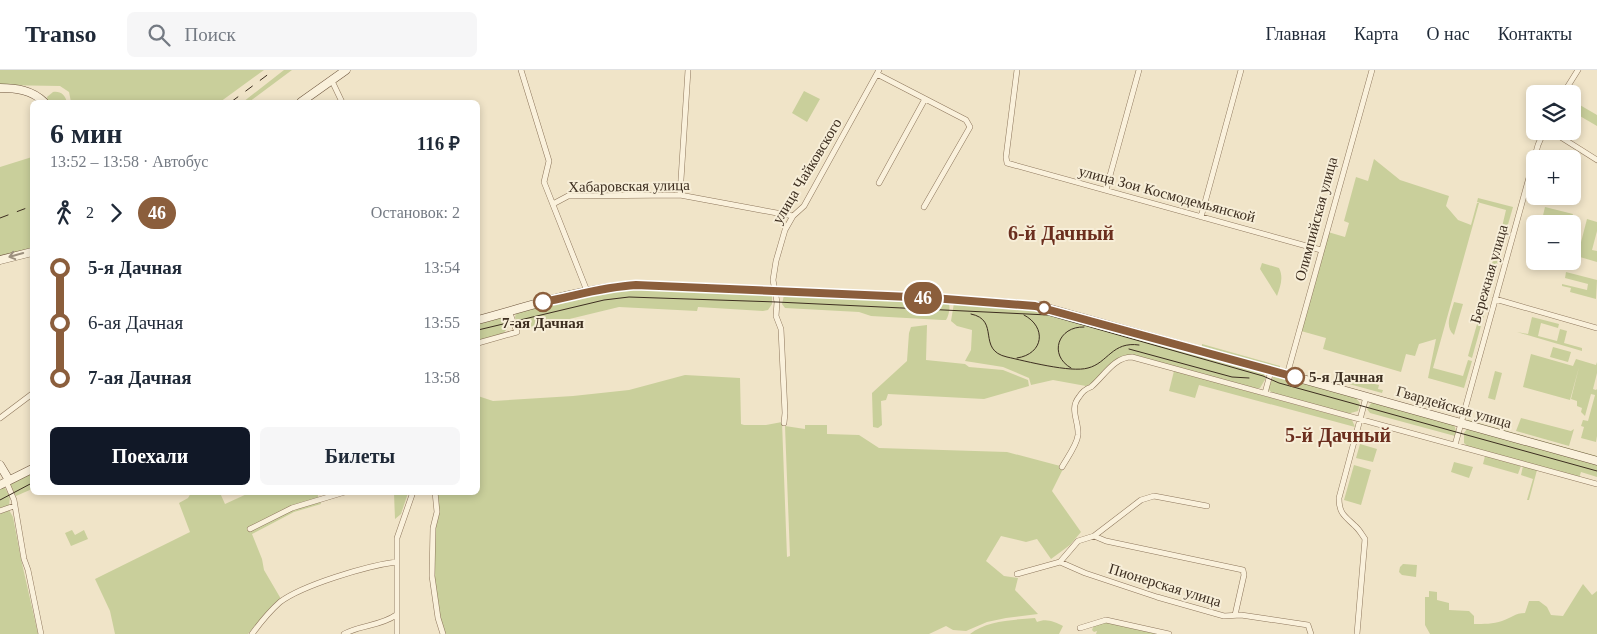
<!DOCTYPE html>
<html lang="ru">
<head>
<meta charset="utf-8">
<style>
  :root { --surface:#fff; --page:#f6f6f7; --text:#1f2937; --muted:#747a83; --line:#e0e1e3; --accent:#111827 }
  body { margin:0; font-family:"Times New Roman",serif; background:var(--page); color:var(--text); height:100vh; display:flex; flex-direction:column; font-size:19px; white-space:nowrap }
  * { box-sizing:border-box; margin:0 }
  p { font-size:16px; color:var(--muted) }
  .icon { flex:none; width:28px; height:28px; fill:none; stroke:currentColor; stroke-width:2; stroke-linecap:round; stroke-linejoin:round }
  .map { position:relative; flex:1; overflow:hidden }
  .side { position:absolute; left:30px; top:30px; width:450px; height:395px; display:flex; flex-direction:column; background:var(--surface); border-radius:8px; box-shadow:0 2px 8px #0003 }
  .side>* { flex:none }
  .badge { padding:0 10px; border-radius:16px; font-size:18px; line-height:32px }
  .tools { position:absolute; left:1526px; top:15px; display:grid; gap:10px }
  .tools a { display:grid; place-items:center; width:55px; height:55px; border-radius:8px; background:var(--surface); box-shadow:0 2px 8px #0003; font-size:25px }
  .map>.badge { position:absolute; translate:-50% -50%; box-shadow:0 0 0 2px #fff }
  .legs { display:flex; align-items:center; gap:8px; height:55px; padding:0 20px; font-size:16px }
  .legs p { margin-inline-start:auto }
  .overview { display:flex; align-items:center; justify-content:space-between; height:85px; padding:0 20px }
  h1 { font-size:28px; font-weight:700; line-height:38px }
  .primary-button { display:flex; gap:10px; margin-top:auto; padding:10px 20px }
  .primary-button a { flex:1; height:58px; border-radius:8px; background:var(--accent); color:#fff; font-size:20px; font-weight:700; line-height:58px; text-align:center }
  .primary-button a+a { background:var(--page); color:var(--text) }
  ul { padding:0 20px; list-style:none }
  li { display:flex; align-items:center; gap:18px; height:55px; font-size:19px }
  li i { display:grid; place-items:center; width:8px; height:100%; margin:0 6px; background:currentColor }
  li i::after { content:''; width:12px; height:12px; margin:-6px; border:4px solid; border-radius:50%; background:var(--surface) }
  li p { margin-inline-start:auto }
  li:first-child i { background:linear-gradient(#0000 50%,currentColor 0) }
  li:last-child i { background:linear-gradient(currentColor 50%,#0000 0) }
  header { display:flex; align-items:center; gap:30px; box-sizing:border-box; height:70px; padding:0 25px; background:var(--surface); border-bottom:1px solid var(--line) }
  header strong { font-size:24px }
  nav { display:flex; gap:28px; margin-inline-start:auto; font-size:18px }
  .search { width:350px; height:45px; background:var(--page); display:flex; align-items:center; gap:12px; box-sizing:border-box; padding:0 18px; border-radius:8px; color:var(--muted); font-size:19px }
  .map>svg:first-child { display:block }
  .green { fill:#c9cf9b }
  .lines { fill:none; stroke-linecap:round; stroke-linejoin:round }
  .street-casing { stroke:#8d765c; stroke-width:6 }
  .secondary-casing { stroke:#6f573f; stroke-width:9 }
  .street { stroke:#faf1dc; stroke-width:5 }
  .secondary { stroke:#faf1dc; stroke-width:8 }
  .tram { stroke:#3d2e20; stroke-width:1 }
  .rail { stroke:#3d2e20; stroke-width:1; stroke-dasharray:9 9; stroke-linecap:butt }
  .oneway { stroke:#9c907e }
  .line-1-casing { stroke:#fff; stroke-width:11 }
  .line-1 { stroke:#8b5e3c; stroke-width:8 }
  .stop-1-dot { fill:#fff; stroke:#8b5e3c; stroke-width:2.5 }
  .labels { text-anchor:middle; dominant-baseline:central; stroke-width:4; stroke-linejoin:round; paint-order:stroke }
  .street-label { font-size:15px; fill:#3d2e20; stroke:#f7eed8 }
  .stop-label { font-size:15px; font-weight:bold; fill:#3d2e20; stroke:#f7eed8 }
  .district-label { font-size:20px; font-weight:bold; fill:#6b2e1e; stroke:#f7eed8 }
</style>
</head>
<body>
<header>
<strong>Transo</strong>
<div class="search"><svg class="icon" aria-label="search" viewBox="0 0 24 24"><circle cx="10" cy="10" r="6"/><path d="M15 15l6 6"/></svg>Поиск</div>
<nav><a>Главная</a><a>Карта</a><a>О нас</a><a>Контакты</a></nav>
</header>
<div class="map">
<svg width="1597" height="564" viewBox="0 0 1597 564">
  <rect width="100%" height="100%" fill="#f0e4c8"/>
  <path class="green" d="M0 0H264L220 32H71L69 22 60 16 0 15Z
    M284 0H292L249 32H243Z
    M804 21 820 29 807 52 792 43Z
    M53 22C61 21 65 25 67 32H48L47 27Z
    M1573 31 1597 45V56L1573 42Z
    M32 87V178L0 187V97Z
    M1374 89 1400 110 1449 126 1446 136 1458 150 1471 155 1477 133H1479L1433 298 1463 306 1468 290 1472 291 1464 318 1428 308 1436 269 1419 274 1415 286 1406 284 1401 302 1323 279 1326 268 1301 261 1328 162 1345 167 1349 153 1344 151 1356 107 1368 111Z
    M1478 128 1513 137 1507 158 1502 157 1506 140 1477 132Z
    M1545 137 1573 144 1570 154H1541Z
    M1587 149 1597 152V161L1592 180 1597 181V192L1573 185V174L1580 176Z
    M1501 160 1506 161 1490 221 1485 220Z
    M1262 193 1279 198C1284 208 1280 217 1277 226L1260 199Z
    M1566 202 1597 210 1596 229 1570 222 1571 218 1562 216V214L1587 220 1588 214 1565 208Z
    M635 218 769 223 772 225V234L768 240 763 241 698 237 697 241 619 237 524 260 515 248 516 242 583 224Z
    M784 225 948 232C951 236 949 245 946 250H942L871 246 859 242 785 238 782 234Z
    M1454 232 1463 234 1454 265C1444 256 1451 244 1454 232Z
    M954 233 1038 239 1263 302 1266 308 1260 318H1255L1133 285C1107 284 1108 308 1086 316L1053 310 1031 315 1029 308 1003 297 965 291 971 280 972 260 957 256 951 251Z
    M1483 233 1487 234 1472 288 1468 286Z
    M502 246 506 249 509 255C504 268 490 268 478 271V252Z
    M1532 247 1559 254 1558 258 1541 253 1538 266 1557 271 1560 259 1567 261 1564 273 1582 278V281L1517 262 1528 264Z
    M927 255 926 290 965 294 969 297 1003 300 1028 310 1029 316 984 329 888 324 886 330 881 331 882 355 878 358 873 357 872 323 907 291 909 263 911 257Z
    M1202 274 1280 296V298L1279 300 1271 298 1270 295 1262 293 1261 295 1202 278Z
    M1553 277 1571 282 1568 292 1550 287Z
    M1531 284 1573 296 1576 289 1596 295 1597 292V303L1593 319 1596 320 1597 319V366L1596 372 1581 368 1584 357 1581 356 1583 350 1588 351 1595 325 1591 324 1585 346 1581 342 1582 338 1577 336V331L1571 329 1579 297 1570 330 1523 317Z
    M1174 301 1348 349 1352 350 1355 357 1199 315 1195 328 1169 321Z
    M1495 301 1502 303 1495 330 1488 328Z
    M685 305 740 308 741 354 744 355H766L782 352 787 487 790 486 785 356 805 359V355H827V364L859 365 879 378 1007 382 1064 397 1052 421 1081 462 1070 475 1051 489 1037 469 1026 472 1001 466 986 491 1004 506 1018 508 1015 520 1038 544 1006 548 987 552 966 561 953 560 946 556 929 564H444C427 519 435 469 437 423L478 422V326L493 331 573 326 629 320Z
    M1279 306 1354 326 1360 333 1358 341 1347 344 1273 324 1268 319 1273 307Z
    M1358 310 1379 315 1378 319 1383 320 1382 323 1349 314 1350 311 1355 312Z
    M1372 332 1454 354 1456 361 1455 366 1370 343 1367 339Z
    M1521 348 1571 361 1574 359 1569 376 1516 361Z
    M1468 350 1597 386V389L1533 372V368L1525 366 1524 369 1469 354Z
    M1468 358 1597 393V407L1581 402 1579 408 1467 376 1464 373V363Z
    M1360 374 1377 379 1373 392 1356 388Z
    M1485 386 1521 396 1518 404 1483 394Z
    M1454 392 1473 397 1469 408 1451 402Z
    M1354 395 1371 400 1361 435 1344 430Z
    M1523 396 1537 400 1529 430H1527L1533 409 1521 405Z
    M32 402V419L16 426 10 416 12 412Z
    M0 417 5 418 10 427 9 436 0 439Z
    M191 423H220L225 434 249 423H317L321 434 294 442 252 464 262 489 264 500 281 529 265 544 248 564H115L110 541 95 509 190 462 179 433 188 428Z
    M394 423H408L401 444 395 449Z
    M9 440 13 447 21 489 38 564H0V444Z
    M72 460 75 465 84 460 88 469 71 476 65 463Z
    M1403 494 1417 495 1416 507 1402 505 1399 502 1400 497Z
    M1583 514 1592 525 1597 521V564H1430L1425 555V527H1429V521L1437 522V530L1449 533V540L1469 541 1474 546V554C1484 554 1493 554 1502 551 1511 548 1515 543 1525 543L1529 531H1539L1547 537 1551 545 1563 546Z
    M1035 548 1037 552C1047 548 1054 552 1063 556L1059 564H970C987 550 1014 550 1035 548Z
    M1105 552 1162 564H1096L1097 561 1094 562 1092 560 1094 555Z"/>
  <g class="lines">
    <g class="street-casing">
      <path id="street" d="M521 0 549 91 544 112 587 221
        M1017 0 1006 87 1007 93 1321 180
        M877 4 966 50 970 57 924 137
        M332 11 342 32
        M1563 24 1578 0
        M1551 61 1597 90
        M879 113 925 29
        M1106 120 1139 0
        M680 125 688 0
        M553 134 568 126 680 125 793 146
        M1201 147 1241 0
        M1495 229 1597 258
        M478 273 517 262 509 241
        M1287 305 1372 0
        M1265 323 1271 301
        M0 348 32 324
        M784 353 785 343 781 259 776 246 777 232 773 210 776 191 785 160 793 146 804 136 879 0
        M1455 375 1538 75 1544 61
        M1062 397C1067 388 1077 375 1078 365 1079 351 1069 339 1079 327 1082 322 1085 319 1091 317 1104 306 1114 287 1132 287L1597 414
        M6 411 14 430 24 489 28 500 41 564
        M435 422 437 442 433 458 432 506 438 548 443 564
        M0 441 14 436
        M250 459 292 438 345 422
        M1094 466 1106 471 1243 500 1244 505 1235 545
        M1060 492 1078 471 1094 466 1141 430 1154 426 1207 436
        M1017 504 1060 492 1085 503 1157 527 1224 546 1241 545 1308 555 1311 564
        M1080 558 1106 550 1169 564
        M252 564C260 553 270 541 280 532 303 515 366 496 396 492
        M344 564C360 555 381 556 396 545
        M397 564V468L413 422
        M1357 564 1365 469C1362 465 1359 459 1355 456 1345 446 1339 444 1339 428L1366 327"/>
    </g>
    <g class="secondary-casing">
      <path id="secondary" d="M0 18C16 18 32 20 44 32
        M301 32 346 0
        M0 190 32 182
        M478 250C530 236 582 218 636 215L933 228 1040 236 1597 391
        M0 395 9 410
        M0 415 32 399"/>
    </g>
    <use href="#street" class="street"/>
    <use href="#secondary" class="secondary"/>
    <path class="tram" d="M971 244C1001 250 976 280 1007 287 1025 291 1071 303 1088 298 1108 293 1112 271 1139 275
      M478 260 604 230 629 227 777 232 1048 245 1263 306 1279 313 1597 401
      M1129 279 1232 307 1249 308
      M1017 288C1044 284 1047 257 1024 245
      M1071 298C1048 285 1058 256 1084 257
      M0 430 32 413"/>
    <path class="rail" d="M231 32 274 0
      M0 148 32 136"/>
  </g>
  <defs><path id="oneway-shaft" d="M-6 0H5M1.5-3L5.5 0L1.5 3" fill="none" stroke-width="1.6" stroke-linecap="round" stroke-linejoin="round" transform="scale(1.25)"/></defs>
  <use class="oneway" href="#oneway-shaft" transform="translate(16 185) rotate(164)"/>
  <g class="lines">
    <g class="line-1-casing">
      <path id="line-1" d="M543 232C575 226 602 217 636 215L933 228 1035 236 1295 307"/>
    </g>
    <use href="#line-1" class="line-1"/>
  </g>
  <g class="stop-1-dot">
    <circle cx="543" cy="232" r="9"/>
    <circle cx="1044" cy="238" r="6"/>
    <circle cx="1295" cy="307" r="9"/>
  </g>
  <g class="labels">
    <g class="street-label">
      <text transform="translate(807 101) rotate(-59)">улица Чайковского</text>
      <text transform="translate(629 116) rotate(-1)">Хабаровская улица</text>
      <text transform="translate(1167 124) rotate(15)">улица Зои Космодемьянской</text>
      <text transform="translate(1316 149) rotate(-75)">Олимпийская улица</text>
      <text transform="translate(1489 204) rotate(-74)">Бережная улица</text>
      <text transform="translate(1454 337) rotate(16)">Гвардейская улица</text>
      <text transform="translate(1165 515) rotate(17)">Пионерская улица</text>
    </g>
    <g class="stop-label">
      <text x="543" y="253">7-ая Дачная</text>
      <text x="1309" y="307" text-anchor="start">5-я Дачная</text>
    </g>
    <g class="district-label">
      <text x="1061" y="163">6-й Дачный</text>
      <text x="1338" y="365">5-й Дачный</text>
    </g>
  </g>
</svg>
<div class="tools">
<a><svg class="icon" aria-label="layers" viewBox="0 0 24 24"><path d="M12 4l9 5-9 5-9-5zM3 14l9 5 9-5"/></svg></a>
<a>+</a>
<a>−</a>
</div>
<b class="badge" style="left:923px;top:228px;background:#8b5e3c;color:#fff">46</b>
<section class="side">
<div class="overview"><div><h1>6 мин</h1><p>13:52 – 13:58 · Автобус</p></div><b>116 ₽</b></div>
<div class="legs"><svg class="icon" aria-label="walk" viewBox="0 0 24 24"><circle cx="13" cy="4" r="2"/><path d="M13 8l-2 6 4 7M11 14l-3 7M7 12l3-4h3l4 4"/></svg>2<svg class="icon" aria-label="forward" viewBox="0 0 24 24"><path d="M9 5l7 7-7 7"/></svg><b class="badge" style="background:#8b5e3c;color:#fff">46</b><p>Остановок: 2</p></div>
<ul>
<li><i style="color:#8b5e3c"></i><b>5-я Дачная</b><p>13:54</p></li>
<li><i style="color:#8b5e3c"></i><span>6-ая Дачная</span><p>13:55</p></li>
<li><i style="color:#8b5e3c"></i><b>7-ая Дачная</b><p>13:58</p></li>
</ul>
<div class="primary-button"><a>Поехали</a><a>Билеты</a></div>
</section>
</div>
</body>
</html>
